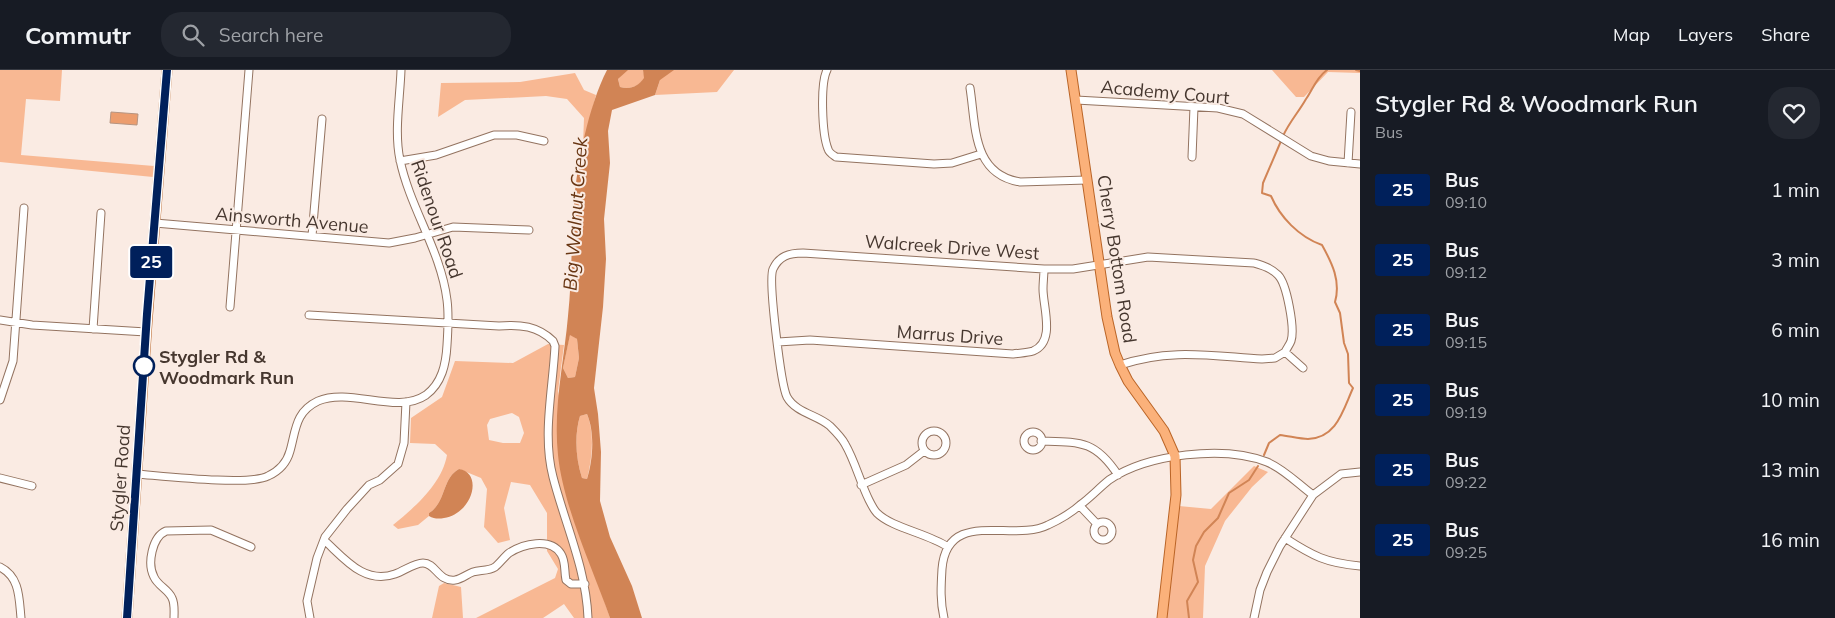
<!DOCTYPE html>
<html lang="en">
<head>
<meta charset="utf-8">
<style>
  :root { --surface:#171b24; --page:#242831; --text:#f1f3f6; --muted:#9ea1a6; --line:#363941 }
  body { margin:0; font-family:Mulish,sans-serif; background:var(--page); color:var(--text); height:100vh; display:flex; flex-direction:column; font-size:19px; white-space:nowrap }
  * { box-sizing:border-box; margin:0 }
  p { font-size:16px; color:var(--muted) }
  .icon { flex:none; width:28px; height:28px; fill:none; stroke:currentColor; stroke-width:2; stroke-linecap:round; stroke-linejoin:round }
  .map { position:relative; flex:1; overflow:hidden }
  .drawer { display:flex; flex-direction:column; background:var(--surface); width:475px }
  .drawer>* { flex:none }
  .badge { padding:0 10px; border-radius:4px; font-size:18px; line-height:32px }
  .map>.badge { position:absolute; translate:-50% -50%; box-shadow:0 0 0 2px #fff }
  .round { display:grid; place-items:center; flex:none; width:52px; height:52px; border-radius:20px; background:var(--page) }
  .summary { display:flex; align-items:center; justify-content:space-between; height:85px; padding:0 15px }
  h1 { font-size:24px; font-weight:600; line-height:38px }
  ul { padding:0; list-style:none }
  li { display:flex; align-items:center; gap:15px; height:70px; padding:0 15px }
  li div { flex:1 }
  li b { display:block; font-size:19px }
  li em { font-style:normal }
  li .badge { min-width:55px; font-weight:700; text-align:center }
  header { display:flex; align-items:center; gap:30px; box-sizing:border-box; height:70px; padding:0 25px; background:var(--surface); border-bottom:1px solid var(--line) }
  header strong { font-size:24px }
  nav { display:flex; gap:28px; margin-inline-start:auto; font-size:18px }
  .search { width:350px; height:45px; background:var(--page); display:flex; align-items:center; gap:12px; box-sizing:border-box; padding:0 18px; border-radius:20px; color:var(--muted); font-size:19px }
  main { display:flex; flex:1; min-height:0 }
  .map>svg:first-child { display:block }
  .green { fill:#f8b893; fill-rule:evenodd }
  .water { fill:#d18455; fill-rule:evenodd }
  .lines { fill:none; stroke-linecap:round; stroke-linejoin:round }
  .stream { stroke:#d18455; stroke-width:2 }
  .building { fill:#ec9d6e; stroke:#b69480 }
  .minor-casing { stroke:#937360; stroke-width:9 }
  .major-casing { stroke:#ba6426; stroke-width:11 }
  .minor { stroke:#fff; stroke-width:7 }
  .major { stroke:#fbb17a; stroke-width:9 }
  .line-casing { stroke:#fff; stroke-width:11 }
  .line { stroke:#00205b; stroke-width:8 }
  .stop-dot { fill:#fff; stroke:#00205b; stroke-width:2.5 }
  .labels { text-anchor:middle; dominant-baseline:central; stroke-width:4; stroke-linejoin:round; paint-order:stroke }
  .street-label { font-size:18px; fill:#46372f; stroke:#faebe3 }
  .stop-label { font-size:18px; font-weight:bold; fill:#46372f; stroke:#faebe3; text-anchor:start }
  .water-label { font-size:19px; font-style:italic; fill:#683512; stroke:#faebe3 }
</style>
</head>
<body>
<header>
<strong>Commutr</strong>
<div class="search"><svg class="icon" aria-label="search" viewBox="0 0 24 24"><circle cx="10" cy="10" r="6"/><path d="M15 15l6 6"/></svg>Search here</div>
<nav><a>Map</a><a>Layers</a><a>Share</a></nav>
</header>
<main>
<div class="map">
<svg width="1360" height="548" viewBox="0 0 1360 548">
  <rect width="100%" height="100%" fill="#faebe3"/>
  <path class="green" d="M0 0H62L60 31 26 29 21 85 154 96 153 107 0 92Z
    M626 0H643L645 8C638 16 631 20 620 17L618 9Z
    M659 0H734L717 22 655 25 660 10Z
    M1272 0H1360V3L1328 2 1304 27H1296Z
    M575 3 584 20 596 25 583 75 584 48 567 29 546 26 465 30 438 47 441 13 520 12Z
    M570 264 577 269 579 288 575 307 568 308 563 298Z
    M548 274 564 275 558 321 596 506 610 548H574L564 534 543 548H476L555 508 558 499 547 481V443L530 415 511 412 504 438 510 470 498 473 484 457 487 419 481 408 459 399C442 408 446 433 429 443V446L418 455 398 459 393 455C414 438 442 414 447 385L435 374 410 373 411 348 442 327 455 291 513 293ZM512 343 519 347 524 363 520 373H503L489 370 487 355 490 349Z
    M587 344C595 364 592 389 587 409L582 408C576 389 574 366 580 346Z
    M1254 396 1268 402 1252 417 1225 451 1205 496 1203 548H1164L1179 436 1211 439Z
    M444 513 461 517 463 548H432L439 516Z"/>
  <path class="water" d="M607 0H628L618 9 620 17C631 20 638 16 644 8L643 0H674L660 10 655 25 612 40 608 61 610 93 604 149 606 189 603 237 594 318 598 344 601 382 600 431 610 467 632 516 642 548H610C593 499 563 436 558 385 553 338 564 292 568 246 572 209 571 172 574 136 576 96 589 35 607 0ZM570 265 577 269 579 288 575 307 568 308 563 298ZM587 344C595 363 593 390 587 409L582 408C576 389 574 366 580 346Z
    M459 399C484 403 472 444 444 448 439 449 434 449 429 446V443C446 433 442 408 459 399Z"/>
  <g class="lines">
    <path class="stream" d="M1356 0 1360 1
      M1283 66C1290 51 1298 43 1306 29 1313 19 1316 8 1327 0
      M1264 385 1269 373 1280 365C1289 366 1300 369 1308 369 1337 368 1343 340 1353 318L1349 313 1348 284 1344 273 1340 243 1335 232C1341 211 1332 193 1322 175 1299 167 1280 147 1271 126L1262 123 1263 113 1281 71
      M1189 548 1187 531 1198 512 1193 490 1196 476 1204 462 1218 448 1229 423 1249 410 1258 396"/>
  </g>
  <path class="building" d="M111 42 138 44 137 55 110 53Z"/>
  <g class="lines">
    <g class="minor-casing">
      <path id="minor" d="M827 0C820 14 822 64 828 79 829 83 833 85 836 87L934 94 952 93 981 84
        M970 18C976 56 972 104 1020 112L1087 110
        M1076 30 1218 38 1243 44 1311 86 1329 91 1360 94
        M1192 87 1194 37
        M400 91 436 85 494 65H517L544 71
        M1348 93 1351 42
        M155 153 389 173 415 168 453 157 529 160
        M312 166 322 49
        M230 237 249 0
        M309 245 499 256C520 254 538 256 553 271L555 276C553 318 542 365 553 407 565 454 586 498 588 548
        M0 250 32 255 146 262
        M93 259 101 143
        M778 272 810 270 1013 284C1019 283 1027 283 1033 281 1056 272 1043 237 1043 219 1043 212 1044 205 1044 199
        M1285 282 1303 298
        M1120 295C1170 278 1211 286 1262 289L1275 288 1285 282
        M0 330 13 291 24 138
        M922 373a12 12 0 1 1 24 0a12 12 0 1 1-24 0Z
        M1024 371a9 9 0 1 1 18 0a9 9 0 1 1-18 0Z
        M1041 371C1080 372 1095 370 1118 405
        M137 404C163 406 249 416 268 406 279 401 287 392 290 381 296 360 295 342 318 331 350 317 397 345 426 325 442 313 446 294 447 275 448 260 449 245 447 230 441 181 410 138 400 90 394 62 400 29 401 0
        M0 408 32 416
        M861 415 906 395 924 381
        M1080 436 1097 454
        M1094 461a9 9 0 1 1 18 0a9 9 0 1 1-18 0Z
        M1285 468C1313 486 1326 493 1360 496
        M324 470C344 488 364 515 395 504 404 501 414 493 423 493 436 493 438 512 455 510 462 509 467 504 473 502 480 500 489 501 495 497 500 493 504 487 509 483 523 474 550 467 561 484 566 492 564 501 566 510L571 514H585
        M948 477C927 463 892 458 877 443 874 440 871 434 869 430 860 412 855 391 845 374 842 368 835 361 830 356 818 345 796 343 787 327 781 315 768 210 773 199 779 186 789 183 803 183L1044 199H1073L1148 187 1254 193C1264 196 1271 198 1278 205 1287 214 1295 259 1291 271 1290 274 1287 278 1285 282
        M0 497C20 507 19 528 21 548
        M174 548C174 542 175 534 172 528 168 519 158 516 154 507 147 494 152 467 166 461L211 460 251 477
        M310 548 307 531 317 488 325 467 347 439 369 415 380 410 398 394 404 373 406 332
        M944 548C940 531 941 516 942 499 947 437 1013 473 1048 455 1059 450 1071 443 1080 435 1090 428 1099 418 1109 410 1147 384 1224 375 1267 392 1284 399 1298 414 1313 425
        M1254 548 1260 520 1267 502 1280 476 1313 425 1341 404 1360 402"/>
    </g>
    <g class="major-casing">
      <path id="major" d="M1071 0 1107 247 1115 283 1120 295 1128 311 1164 361 1175 386 1176 425 1162 548
        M127 548 147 252 167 0"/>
    </g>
    <use href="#minor" class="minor"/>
    <use href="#major" class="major"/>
  </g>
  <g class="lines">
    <g class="line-casing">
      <path id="line" d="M127 548 147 244 167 0"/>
    </g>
    <use href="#line" class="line"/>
  </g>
  <circle class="stop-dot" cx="144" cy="296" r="10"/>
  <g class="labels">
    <g class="street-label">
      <text transform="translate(1165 22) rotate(5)">Academy Court</text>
      <text transform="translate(437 149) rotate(71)">Ridenour Road</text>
      <text transform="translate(292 150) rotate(5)">Ainsworth Avenue</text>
      <text transform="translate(952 177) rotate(4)">Walcreek Drive West</text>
      <text transform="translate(1117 189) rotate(81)">Cherry Bottom Road</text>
      <text transform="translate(950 265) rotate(4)">Marrus Drive</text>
      <text transform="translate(120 408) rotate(-86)">Stygler Road</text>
    </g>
    <g class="stop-label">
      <text x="159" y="286">Stygler Rd &amp;<tspan x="159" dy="21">Woodmark Run</tspan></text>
    </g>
    <g class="water-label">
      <text transform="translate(575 144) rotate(-86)">Big Walnut Creek</text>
    </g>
  </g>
</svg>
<b class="badge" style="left:151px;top:192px;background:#00205b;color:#fff">25</b>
</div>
<section class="drawer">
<div class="summary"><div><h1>Stygler Rd &amp; Woodmark Run</h1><p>Bus</p></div><a class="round"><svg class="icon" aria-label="heart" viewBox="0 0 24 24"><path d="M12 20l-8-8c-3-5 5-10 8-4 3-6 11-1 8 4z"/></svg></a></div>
<ul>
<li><span class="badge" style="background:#00205b;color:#fff">25</span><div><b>Bus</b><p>09:10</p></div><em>1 min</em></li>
<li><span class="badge" style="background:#00205b;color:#fff">25</span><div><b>Bus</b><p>09:12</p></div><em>3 min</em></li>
<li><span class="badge" style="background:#00205b;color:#fff">25</span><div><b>Bus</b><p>09:15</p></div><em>6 min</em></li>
<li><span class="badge" style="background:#00205b;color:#fff">25</span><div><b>Bus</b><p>09:19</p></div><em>10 min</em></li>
<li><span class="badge" style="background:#00205b;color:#fff">25</span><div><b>Bus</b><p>09:22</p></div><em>13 min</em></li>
<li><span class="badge" style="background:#00205b;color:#fff">25</span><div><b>Bus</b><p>09:25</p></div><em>16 min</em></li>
</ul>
</section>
</main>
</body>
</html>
